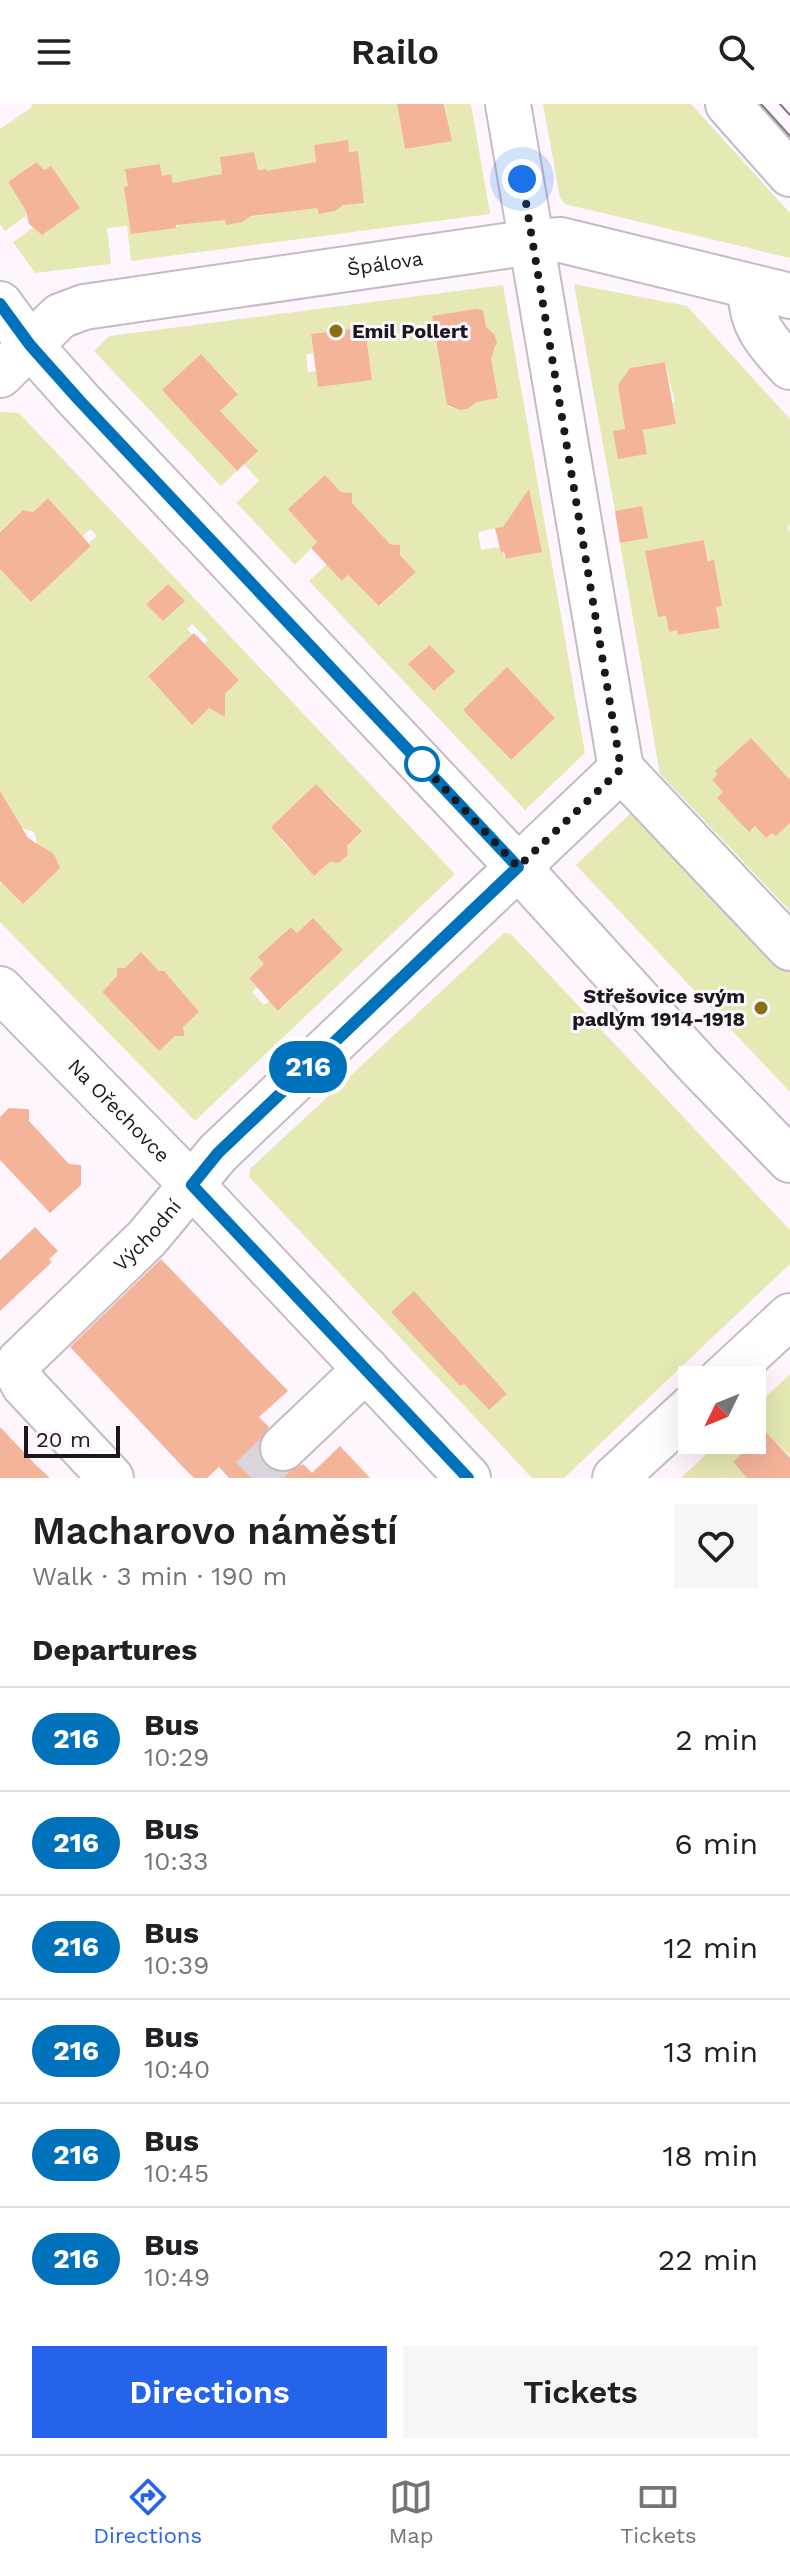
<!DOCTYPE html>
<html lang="en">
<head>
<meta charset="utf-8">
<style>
  :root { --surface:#fff; --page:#f6f6f6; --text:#202124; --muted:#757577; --line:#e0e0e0; --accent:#2563eb }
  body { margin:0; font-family:"Work Sans",sans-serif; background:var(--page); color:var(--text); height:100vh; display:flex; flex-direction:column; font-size:30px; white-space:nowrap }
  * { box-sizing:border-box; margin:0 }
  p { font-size:26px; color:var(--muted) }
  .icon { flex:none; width:44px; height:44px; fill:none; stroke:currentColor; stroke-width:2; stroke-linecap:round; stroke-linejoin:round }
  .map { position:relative; height:1374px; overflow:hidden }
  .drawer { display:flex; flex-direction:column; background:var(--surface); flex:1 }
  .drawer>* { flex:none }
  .badge { padding:0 16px; border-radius:26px; font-size:28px; line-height:52px }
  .needle { width:52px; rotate:227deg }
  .fabs { position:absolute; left:678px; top:1262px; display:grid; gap:16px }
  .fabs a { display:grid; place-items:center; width:88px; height:88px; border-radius:0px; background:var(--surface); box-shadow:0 8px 32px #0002; font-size:40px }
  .scale { position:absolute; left:24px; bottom:20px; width:96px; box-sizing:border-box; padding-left:8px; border:4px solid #1b171b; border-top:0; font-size:22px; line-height:28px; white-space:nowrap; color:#1b171b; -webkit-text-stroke:6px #fef5fe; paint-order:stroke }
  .you { position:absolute; width:40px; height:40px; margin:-20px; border:6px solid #fff; border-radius:50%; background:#1a73e8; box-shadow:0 0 0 12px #1a73e833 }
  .map>.badge { position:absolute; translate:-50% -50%; box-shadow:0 0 0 4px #fff }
  h2 { padding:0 32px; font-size:30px; line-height:72px }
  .round { display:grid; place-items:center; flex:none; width:84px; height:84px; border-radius:0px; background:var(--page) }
  .overview { display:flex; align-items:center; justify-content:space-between; height:136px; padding:0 32px }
  h1 { font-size:38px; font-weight:600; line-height:60px }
  .action { display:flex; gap:16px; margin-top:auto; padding:16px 32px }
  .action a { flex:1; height:92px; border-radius:0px; background:var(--accent); color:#fff; font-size:32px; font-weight:600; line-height:92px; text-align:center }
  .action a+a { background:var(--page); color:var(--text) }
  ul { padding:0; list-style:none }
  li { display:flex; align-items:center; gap:24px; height:104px; padding:0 32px; border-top:2px solid var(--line) }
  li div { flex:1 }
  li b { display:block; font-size:30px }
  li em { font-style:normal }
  li .badge { min-width:88px; font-weight:700; text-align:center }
  header { display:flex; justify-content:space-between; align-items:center; height:104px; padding:0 32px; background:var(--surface); font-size:36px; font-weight:600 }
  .tab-bar { display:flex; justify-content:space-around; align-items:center; height:112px; border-top:2px solid var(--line); background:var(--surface); font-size:22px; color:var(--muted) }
  .tab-bar a { display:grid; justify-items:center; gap:4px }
  .tab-bar .on { color:var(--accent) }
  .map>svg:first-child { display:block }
  .green { fill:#e6e9b3; fill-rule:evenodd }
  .building { fill:#f4b499 }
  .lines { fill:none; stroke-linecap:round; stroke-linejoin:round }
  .minor-tunnel { stroke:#dcd4dc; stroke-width:44; stroke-dasharray:44 22; stroke-linecap:butt }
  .minor-casing { stroke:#c5bac5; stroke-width:48 }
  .minor { stroke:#fff; stroke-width:44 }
  .tram { stroke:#7f797f; stroke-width:2 }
  .line-casing { stroke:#fff; stroke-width:18 }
  .line { stroke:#0072bc; stroke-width:12 }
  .walk { stroke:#1b171b; stroke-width:8; stroke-dasharray:0 14.4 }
  .poi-dot { fill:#8a6f10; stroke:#fef5fe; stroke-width:3 }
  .stop-dot { fill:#fff; stroke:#0072bc; stroke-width:4 }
  .labels { text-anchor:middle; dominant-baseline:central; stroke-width:6; stroke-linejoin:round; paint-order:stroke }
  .street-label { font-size:20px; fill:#1b171b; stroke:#fef5fe }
  .poi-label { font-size:20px; font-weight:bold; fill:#1b171b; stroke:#fef5fe; text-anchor:start }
</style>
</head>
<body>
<header><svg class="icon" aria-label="menu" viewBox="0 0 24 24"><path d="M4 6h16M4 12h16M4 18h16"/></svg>Railo<svg class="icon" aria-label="search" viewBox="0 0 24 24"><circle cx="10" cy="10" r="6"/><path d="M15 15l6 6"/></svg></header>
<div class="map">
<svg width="790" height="1374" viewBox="0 0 790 1374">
  <rect width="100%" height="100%" fill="#fef5fe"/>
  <path class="green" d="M31 0H397L405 45 451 35 445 0H471L490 110 131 157 127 122 107 124 111 160 35 169 13 138 33 124 43 130 79 104 51 62 44 66 35 58 8 78 26 107V112L5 127 0 120V25L32 3ZM347 37 349 48 357 47 364 98 341 101 313 59 316 58 314 41ZM160 60 162 72 173 76 178 122 132 130 125 83 128 82 126 65ZM266 65 272 110 248 113 237 119 226 116 222 70Z
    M543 0H691L790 109V154L565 100 560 94Z
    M574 180 687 202 790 315V420L787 424 790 428V676L751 635 716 666 718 670 712 676 723 688 717 694 724 702 726 700 748 728 755 722 766 734 772 729 776 732 790 719V807L660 670 620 439 647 434 642 403 615 407ZM665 258 675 298 673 299 676 320 643 326 647 350 625 325 618 279 626 278 625 271 630 264ZM704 436 721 502 716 503 720 524 679 531 677 526 669 528 666 512 658 513 656 503 663 444Z
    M503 181 585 649 525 706 309 477 327 460 342 477 348 471 380 502 416 468 400 451V445L395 440H390L352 399V393L347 388H341L325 371 289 405 317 438 295 461 94 247 109 232ZM432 212 494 230 496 244 490 249 498 294 475 298 464 306 448 303ZM365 223 372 275 318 283 316 267 308 268 306 250 313 249 311 230ZM201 250 238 289 200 326ZM257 347 244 360 259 377 236 399 221 382 237 367 225 354ZM514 421 541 448 506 455 499 443 481 446 478 428ZM430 541 454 567 434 587 409 561ZM507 564 555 614 510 656 469 611 484 585Z
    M0 308 19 309 455 770 195 1017 0 818V780L59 763 54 750 38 742 34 728 22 724 0 702V465L31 497 91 442 89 439 97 432 90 425 82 433 48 394 32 408 23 406 0 427V438ZM168 480 184 497 163 517 146 499ZM192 520 208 536 204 540 239 576 225 590 216 608 209 604 192 620 148 571 193 531 187 525ZM326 689 362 727 347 742 348 751 339 759 330 758 315 772 295 748 293 749 281 736ZM313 815 343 846 279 907 270 897 264 901 252 888 257 883 249 874 264 860 259 853 291 823 297 829ZM141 849 172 880 177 881 181 889 199 908 183 923V927L175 932 159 947 102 888 117 872 121 864H125Z
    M634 706 790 865V988L576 761Z
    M504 829 511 830 790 1126V1160L564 1374H532L249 1073 250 1065ZM414 1188 507 1290 489 1306 464 1280 460 1281 391 1208Z
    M790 1270V1352L765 1328 733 1358 747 1374H681L721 1336H752V1306Z"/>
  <path class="building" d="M397 0H444L452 37 405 45Z
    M348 36 349 48 358 47 364 99 343 101 335 107 319 110 317 104 251 112 242 118 226 121 225 116 176 121V124L131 130 124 83 128 82 125 65 160 60 162 72 171 70 173 79 222 70 220 53 254 48 258 66 266 65 267 67 316 58 314 41Z
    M36 58 44 66 51 62 80 104 42 131 29 120 26 107 8 78Z
    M476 205 483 206 486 223 494 230 497 238 491 254 498 294 477 298 467 305 460 306 447 301 432 212Z
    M365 223 372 276 318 283 311 230Z
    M201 250 238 290 220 307 258 347 237 367 162 286Z
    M665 258 676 320 643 326 647 350 618 355 613 327 625 325 618 281 630 264Z
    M325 371 341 388 352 389V399L390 440 400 441V451L416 468 379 502 348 471 342 477 311 444 317 438 288 405Z
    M529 385 542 448 506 455 504 448 501 449 495 424 503 423Z
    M48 394 91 442 31 498 0 465V428L23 406 33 408Z
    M642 402 648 434 620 439 615 407Z
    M704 436 708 457 714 456 722 502 716 503 720 524 678 531 677 526 669 528 666 512 658 513 645 447Z
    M168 480 185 497 163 517 146 500Z
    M194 529 239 576 225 590V613L209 604 192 621 148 572Z
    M430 541 455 567 434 587 408 560Z
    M507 563 555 614 511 656 463 606Z
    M751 634 790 676V719L776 732 772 729 766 734 755 722 749 728 717 694 723 688 712 676 718 670 715 667Z
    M316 680 362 727 347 742 348 751 339 759 330 758 314 772 271 723Z
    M0 687 28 734 54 750 60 764 23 800 0 777Z
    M313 814 343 846 278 907 249 874 264 860 258 853 291 823 297 829Z
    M141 848 159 867H164L199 908 183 923 184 932H175L159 947 102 888 117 872V864H125Z
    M9 1004 29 1005V1017L69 1060 81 1061V1081L50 1109 0 1056V1013Z
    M35 1123 58 1147 49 1155 52 1158 0 1207V1156Z
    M161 1155 288 1287 259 1313 269 1323 259 1338V1351L266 1362 277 1368H288L303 1360 312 1369 340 1342 370 1374H229L219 1363 207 1374H194L182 1362 70 1243Z
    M414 1187 507 1290 489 1306 464 1280 460 1282 391 1208Z
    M0 1323 35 1360 50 1374H0Z
    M765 1327 790 1354V1374H747L733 1358Z"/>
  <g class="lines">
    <path class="minor-tunnel" d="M251 1374 283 1344"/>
    <g class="minor-casing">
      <g id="minor">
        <path d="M508 0 621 665"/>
        <path d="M728 0 790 70"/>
        <path d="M751 183C749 219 767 238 790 263"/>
        <path d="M0 200 30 241 79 296 518 763 697 960 790 1056"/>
        <path id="s1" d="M0 271 60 212 84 203 533 138 561 136 790 192"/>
        <path d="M621 665 790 844"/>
        <path id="s2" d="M0 885 192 1081 468 1374"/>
        <path d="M721 1276 790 1212"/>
        <path d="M283 1344 366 1265"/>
        <path id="s3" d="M111 1374 24 1281 19 1272V1258L147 1134 218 1049 621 665"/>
        <path d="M615 1374 692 1303"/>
      </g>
    </g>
    <use href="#minor" class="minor"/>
    <path class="tram" d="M761 0 790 32
      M780 0 790 11"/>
  </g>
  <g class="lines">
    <g class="line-casing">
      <path id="line" d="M0 200 30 241 79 296 518 763 218 1049 192 1081 468 1374"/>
    </g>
    <use href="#line" class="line"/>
    <path class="walk" d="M422 660 414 652 518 763 621 665 522 75"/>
  </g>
  <g class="poi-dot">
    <circle cx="336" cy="227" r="8"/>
    <circle cx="761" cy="904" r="8"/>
  </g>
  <circle class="stop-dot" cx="422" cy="660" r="16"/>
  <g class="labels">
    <g class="street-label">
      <text stroke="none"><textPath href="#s1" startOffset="414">Špálova</textPath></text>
      <text stroke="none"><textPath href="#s2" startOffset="170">Na Ořechovce</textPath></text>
      <text stroke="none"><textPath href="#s3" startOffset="332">Východní</textPath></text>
    </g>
    <g class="poi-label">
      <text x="352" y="227">Emil Pollert</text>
      <text x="745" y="892" text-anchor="end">Střešovice svým<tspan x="745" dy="23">padlým 1914-1918</tspan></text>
    </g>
  </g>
</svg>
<div class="fabs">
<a><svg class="needle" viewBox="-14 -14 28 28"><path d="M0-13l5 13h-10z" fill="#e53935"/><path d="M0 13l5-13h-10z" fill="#757577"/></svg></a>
</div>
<div class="scale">20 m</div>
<div class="you" style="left:522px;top:75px"></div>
<b class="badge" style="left:308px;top:963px;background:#0072bc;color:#fff">216</b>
</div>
<section class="drawer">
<div class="overview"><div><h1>Macharovo náměstí</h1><p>Walk · 3 min · 190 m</p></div><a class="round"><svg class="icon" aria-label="heart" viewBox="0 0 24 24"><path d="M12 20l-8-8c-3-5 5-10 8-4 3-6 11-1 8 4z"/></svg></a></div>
<h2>Departures</h2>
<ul>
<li><span class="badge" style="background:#0072bc;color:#fff">216</span><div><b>Bus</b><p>10:29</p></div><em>2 min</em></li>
<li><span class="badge" style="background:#0072bc;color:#fff">216</span><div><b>Bus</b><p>10:33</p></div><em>6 min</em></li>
<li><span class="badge" style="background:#0072bc;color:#fff">216</span><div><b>Bus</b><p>10:39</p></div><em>12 min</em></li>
<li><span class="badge" style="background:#0072bc;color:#fff">216</span><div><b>Bus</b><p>10:40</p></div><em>13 min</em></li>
<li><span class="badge" style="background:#0072bc;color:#fff">216</span><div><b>Bus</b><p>10:45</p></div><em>18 min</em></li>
<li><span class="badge" style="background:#0072bc;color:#fff">216</span><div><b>Bus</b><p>10:49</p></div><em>22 min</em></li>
</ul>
<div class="action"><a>Directions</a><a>Tickets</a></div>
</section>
<nav class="tab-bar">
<a class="on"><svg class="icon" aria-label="directions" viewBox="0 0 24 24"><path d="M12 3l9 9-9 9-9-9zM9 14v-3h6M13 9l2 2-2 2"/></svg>Directions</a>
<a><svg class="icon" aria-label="map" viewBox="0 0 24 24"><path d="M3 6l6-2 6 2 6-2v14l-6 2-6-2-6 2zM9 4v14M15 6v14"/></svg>Map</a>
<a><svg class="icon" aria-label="tickets" viewBox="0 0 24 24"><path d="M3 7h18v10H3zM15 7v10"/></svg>Tickets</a>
</nav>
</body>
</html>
